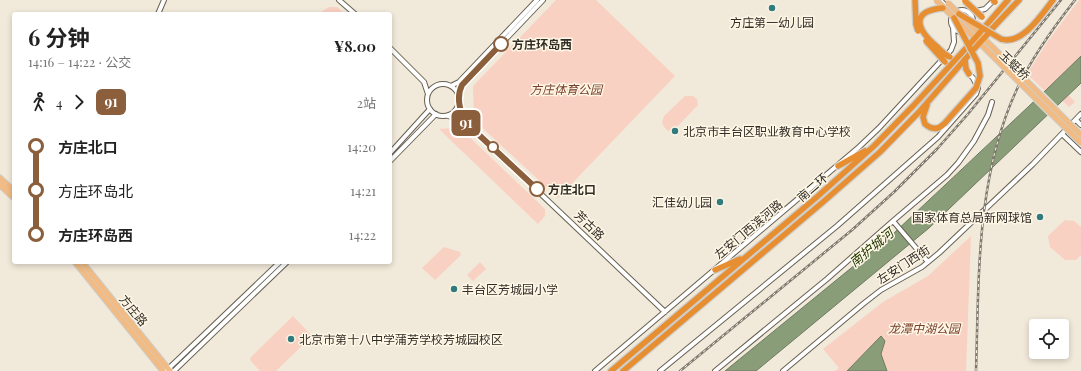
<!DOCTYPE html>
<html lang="zh">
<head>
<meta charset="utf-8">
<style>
  :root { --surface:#fff; --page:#f6f6f6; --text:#222; --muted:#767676 }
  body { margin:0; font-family:"Playfair Display","Noto Sans SC",serif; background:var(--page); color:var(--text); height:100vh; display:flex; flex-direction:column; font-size:15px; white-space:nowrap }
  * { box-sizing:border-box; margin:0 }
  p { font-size:13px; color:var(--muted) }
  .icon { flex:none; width:22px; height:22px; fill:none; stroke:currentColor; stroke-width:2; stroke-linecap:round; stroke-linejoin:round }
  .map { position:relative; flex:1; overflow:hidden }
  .drawer { position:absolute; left:12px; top:12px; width:380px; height:252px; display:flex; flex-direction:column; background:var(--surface); border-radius:4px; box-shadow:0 2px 6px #0003 }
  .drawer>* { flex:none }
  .badge { padding:0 8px; border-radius:6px; font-size:14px; line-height:26px }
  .buttons { position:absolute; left:1029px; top:319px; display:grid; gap:8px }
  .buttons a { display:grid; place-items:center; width:40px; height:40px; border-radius:4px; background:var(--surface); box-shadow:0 2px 6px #0003; font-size:20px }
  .map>.badge { position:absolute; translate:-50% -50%; box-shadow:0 0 0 2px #fff }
  .legs { display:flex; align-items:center; gap:6px; height:44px; padding:0 16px; font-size:13px }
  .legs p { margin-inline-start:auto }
  .summary { display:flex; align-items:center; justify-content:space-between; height:68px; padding:0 16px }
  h1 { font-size:22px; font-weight:700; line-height:30px }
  ul { padding:0 16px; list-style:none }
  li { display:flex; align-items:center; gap:14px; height:44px; font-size:15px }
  li i { display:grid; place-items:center; width:6px; height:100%; margin:0 5px; background:currentColor }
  li i::after { content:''; width:10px; height:10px; margin:-5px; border:3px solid; border-radius:50%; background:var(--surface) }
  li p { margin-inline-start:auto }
  li:first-child i { background:linear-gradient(#0000 50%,currentColor 0) }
  li:last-child i { background:linear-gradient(currentColor 50%,#0000 0) }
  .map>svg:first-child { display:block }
  .green { fill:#f9d1c3 }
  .water { fill:#899d79; stroke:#6e7b60 }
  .pier { fill:#f1e9d9 }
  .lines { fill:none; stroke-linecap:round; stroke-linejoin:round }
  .minor-casing { stroke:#676052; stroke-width:6 }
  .major-casing { stroke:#cdcdcb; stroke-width:7 }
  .highway-casing { stroke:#cdcdcb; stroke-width:8 }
  .minor { stroke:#fff; stroke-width:4 }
  .major { stroke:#f1bb83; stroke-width:5 }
  .highway { stroke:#e78e31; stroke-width:5.5 }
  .rail-casing { stroke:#7e796f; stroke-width:2.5 }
  .rail { stroke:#fff7e6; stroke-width:1; stroke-dasharray:3; stroke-linecap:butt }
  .major-bridge-casing { stroke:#cdcdcb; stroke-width:7; stroke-linecap:butt }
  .highway-bridge-casing { stroke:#cdcdcb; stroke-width:8; stroke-linecap:butt }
  .major-bridge { stroke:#f1bb83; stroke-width:5 }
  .highway-bridge { stroke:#e78e31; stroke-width:5.5 }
  .line-1-casing { stroke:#fff; stroke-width:9 }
  .line-1 { stroke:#8b5e3c; stroke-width:6 }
  .poi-dot { fill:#317b7f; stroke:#fff7e6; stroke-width:1.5 }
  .stop-1-dot { fill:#fff; stroke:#8b5e3c; stroke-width:2 }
  .labels { text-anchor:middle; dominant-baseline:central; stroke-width:3; stroke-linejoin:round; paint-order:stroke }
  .poi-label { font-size:12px; fill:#302d27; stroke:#fff7e6; text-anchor:start }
  .stop-label { font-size:12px; font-weight:bold; fill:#302d27; stroke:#fff7e6; text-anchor:start }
  .street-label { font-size:12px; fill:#302d27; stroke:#fff7e6 }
  .park-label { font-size:12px; font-style:italic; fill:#7a412d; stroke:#fff7e6 }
  .water-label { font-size:13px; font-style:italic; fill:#203800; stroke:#fff7e6 }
</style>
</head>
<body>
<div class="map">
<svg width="1081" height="371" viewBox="0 0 1081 371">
  <rect width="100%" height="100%" fill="#f1e9d9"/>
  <path class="green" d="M556 0H596L675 76 558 198 474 120 473 86Z
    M1079 0H1081V56L1055 81 1075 102 1069 107 1049 88 1045 91 1027 74 1048 41Z
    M329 7H337L345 14H318Z
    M685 96H693L697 99 698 105 674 130 668 131 664 127 662 122 664 116Z
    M453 127H457L461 129 545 209V216L538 224 439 129 453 128Z
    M1065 220 1074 221 1081 227V255L1076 260H1065L1050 247 1048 236Z
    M971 236 966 371H835L839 368 823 349 883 302 928 276Z
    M444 247 460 252 461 255 435 280 422 268Z
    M480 262 486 269 473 281 467 275Z
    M293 316 312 336 276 371H260L250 360 251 357Z"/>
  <path class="water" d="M1081 56V83L929 228 756 371H725L894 233 1045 91Z
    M881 336 885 341 881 354 887 371H847Z"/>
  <path class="pier" d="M1043 91 1059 107 1049 117 1032 100Z"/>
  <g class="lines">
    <g class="minor-casing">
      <path id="minor" d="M339 0 355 14
        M940 0 952 12V16
        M951 21a11 11 0 1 1 22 0a11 11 0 1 1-22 0Z
        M976 11 985 9 994 0
        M158 14 164 0
        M967 30 972 31 1069 127
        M390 48 424 82 428 94
        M427 100a16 16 0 1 1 32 0a16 16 0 1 1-32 0Z
        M451 86 459 82 537 0
        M458 93 462 85 543 0
        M458 106 464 121
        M448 116 464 121 665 312
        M1076 120 1081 125
        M1062 134 1081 152
        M390 153 430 109
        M390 161 436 114
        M893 221 947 175 958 163 974 141 988 115 992 102
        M166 371 280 262
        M174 371 287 262
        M595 371 859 147 879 128 951 50 954 42 953 27
        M660 371 837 226 938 137 976 94 978 88 973 78 969 74
        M715 371 827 279 893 221 928 262
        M783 371 863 304 881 290 922 267 939 253 1033 164 1081 114"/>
    </g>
    <g class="major-casing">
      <path id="major" d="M0 178 14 191
        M0 185 14 198
        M75 262 163 371
        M82 262 170 371"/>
    </g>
    <g class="highway-casing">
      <path id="highway" d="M982 30 1008 0
        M987 34 1019 0
        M1001 39C1022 46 1042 14 1053 0
        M965 59 966 69 969 74
        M927 105 923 117 925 124C932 130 938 130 944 124
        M838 166 865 151
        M715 270 740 259
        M611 371 818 196 874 146 913 106 969 45
        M623 371 823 202 880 152 919 112 974 49"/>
    </g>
    <use href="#minor" class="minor"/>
    <use href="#major" class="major"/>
    <use href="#highway" class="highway"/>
    <g class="rail-casing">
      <path id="rail" d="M680 371 852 230 894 192 937 149 968 114 1061 0
        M976 371C979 276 976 177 1017 89 1032 57 1053 28 1075 0"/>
    </g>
    <use href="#rail" class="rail"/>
    <g class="major-bridge-casing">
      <path id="major-bridge" d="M936 0 1081 143
        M948 3 1081 135"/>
    </g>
    <g class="highway-bridge-casing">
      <path id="highway-bridge" d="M915 0 916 24 918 31
        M993 0 995 2
        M965 1 982 17
        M943 8C911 11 916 28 935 45 940 49 944 55 950 57
        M959 14 1001 39
        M926 41 945 62
        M969 45 982 30
        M974 49 987 35
        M944 124 976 88 980 76 978 63 954 18"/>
    </g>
    <use href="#major-bridge" class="major-bridge"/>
    <use href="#highway-bridge" class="highway-bridge"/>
  </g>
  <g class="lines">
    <g class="line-1-casing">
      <path id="line-1" d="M501 44 462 85C456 97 460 109 464 121L537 189"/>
    </g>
    <use href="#line-1" class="line-1"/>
  </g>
  <g class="poi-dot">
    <circle cx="772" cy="8" r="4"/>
    <circle cx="675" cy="131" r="4"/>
    <circle cx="720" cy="202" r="4"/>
    <circle cx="1040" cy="217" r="4"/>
    <circle cx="454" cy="289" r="4"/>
    <circle cx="291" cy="339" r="4"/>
  </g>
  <g class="stop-1-dot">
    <circle cx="501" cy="44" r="7"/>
    <circle cx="493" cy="147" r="5"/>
    <circle cx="537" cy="189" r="7"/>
  </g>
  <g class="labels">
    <g class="poi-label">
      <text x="772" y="22" text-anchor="middle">方庄第一幼儿园</text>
      <text x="683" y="131">北京市丰台区职业教育中心学校</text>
      <text x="712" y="202" text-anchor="end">汇佳幼儿园</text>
      <text x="1032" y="217" text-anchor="end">国家体育总局新网球馆</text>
      <text x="462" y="289">丰台区芳城园小学</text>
      <text x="299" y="339">北京市第十八中学蒲芳学校芳城园校区</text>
    </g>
    <g class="stop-label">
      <text x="512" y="44">方庄环岛西</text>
      <text x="548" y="189">方庄北口</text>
    </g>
    <g class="street-label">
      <text transform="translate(1015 65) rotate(44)">玉蜓桥</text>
      <text transform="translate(812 187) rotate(-41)">南二环</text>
      <text transform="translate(590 225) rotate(44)">芳古路</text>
      <text transform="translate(748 229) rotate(-40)">左安门西滨河路</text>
      <text transform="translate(903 264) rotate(-33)">左安门西街</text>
      <text transform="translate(134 310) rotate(51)">方庄路</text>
    </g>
    <g class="park-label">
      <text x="566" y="89">方庄体育公园</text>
      <text x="924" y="328">龙潭中湖公园</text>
    </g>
    <g class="water-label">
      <text transform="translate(871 247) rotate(-39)">南护城河</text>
    </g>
  </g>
</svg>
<div class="buttons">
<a><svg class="icon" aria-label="locate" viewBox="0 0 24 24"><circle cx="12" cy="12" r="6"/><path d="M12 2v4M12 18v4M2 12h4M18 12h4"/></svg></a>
</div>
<b class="badge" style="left:466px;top:123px;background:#8b5e3c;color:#fff">91</b>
<section class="drawer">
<div class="summary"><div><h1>6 分钟</h1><p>14:16 – 14:22 · 公交</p></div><b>¥8.00</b></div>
<div class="legs"><svg class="icon" aria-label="walk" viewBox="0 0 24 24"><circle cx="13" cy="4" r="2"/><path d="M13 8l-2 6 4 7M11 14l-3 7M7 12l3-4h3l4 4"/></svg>4<svg class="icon" aria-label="forward" viewBox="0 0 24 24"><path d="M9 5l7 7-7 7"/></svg><b class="badge" style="background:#8b5e3c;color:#fff">91</b><p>2站</p></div>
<ul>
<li><i style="color:#8b5e3c"></i><b>方庄北口</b><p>14:20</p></li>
<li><i style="color:#8b5e3c"></i><span>方庄环岛北</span><p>14:21</p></li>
<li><i style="color:#8b5e3c"></i><b>方庄环岛西</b><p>14:22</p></li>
</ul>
</section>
</div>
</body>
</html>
